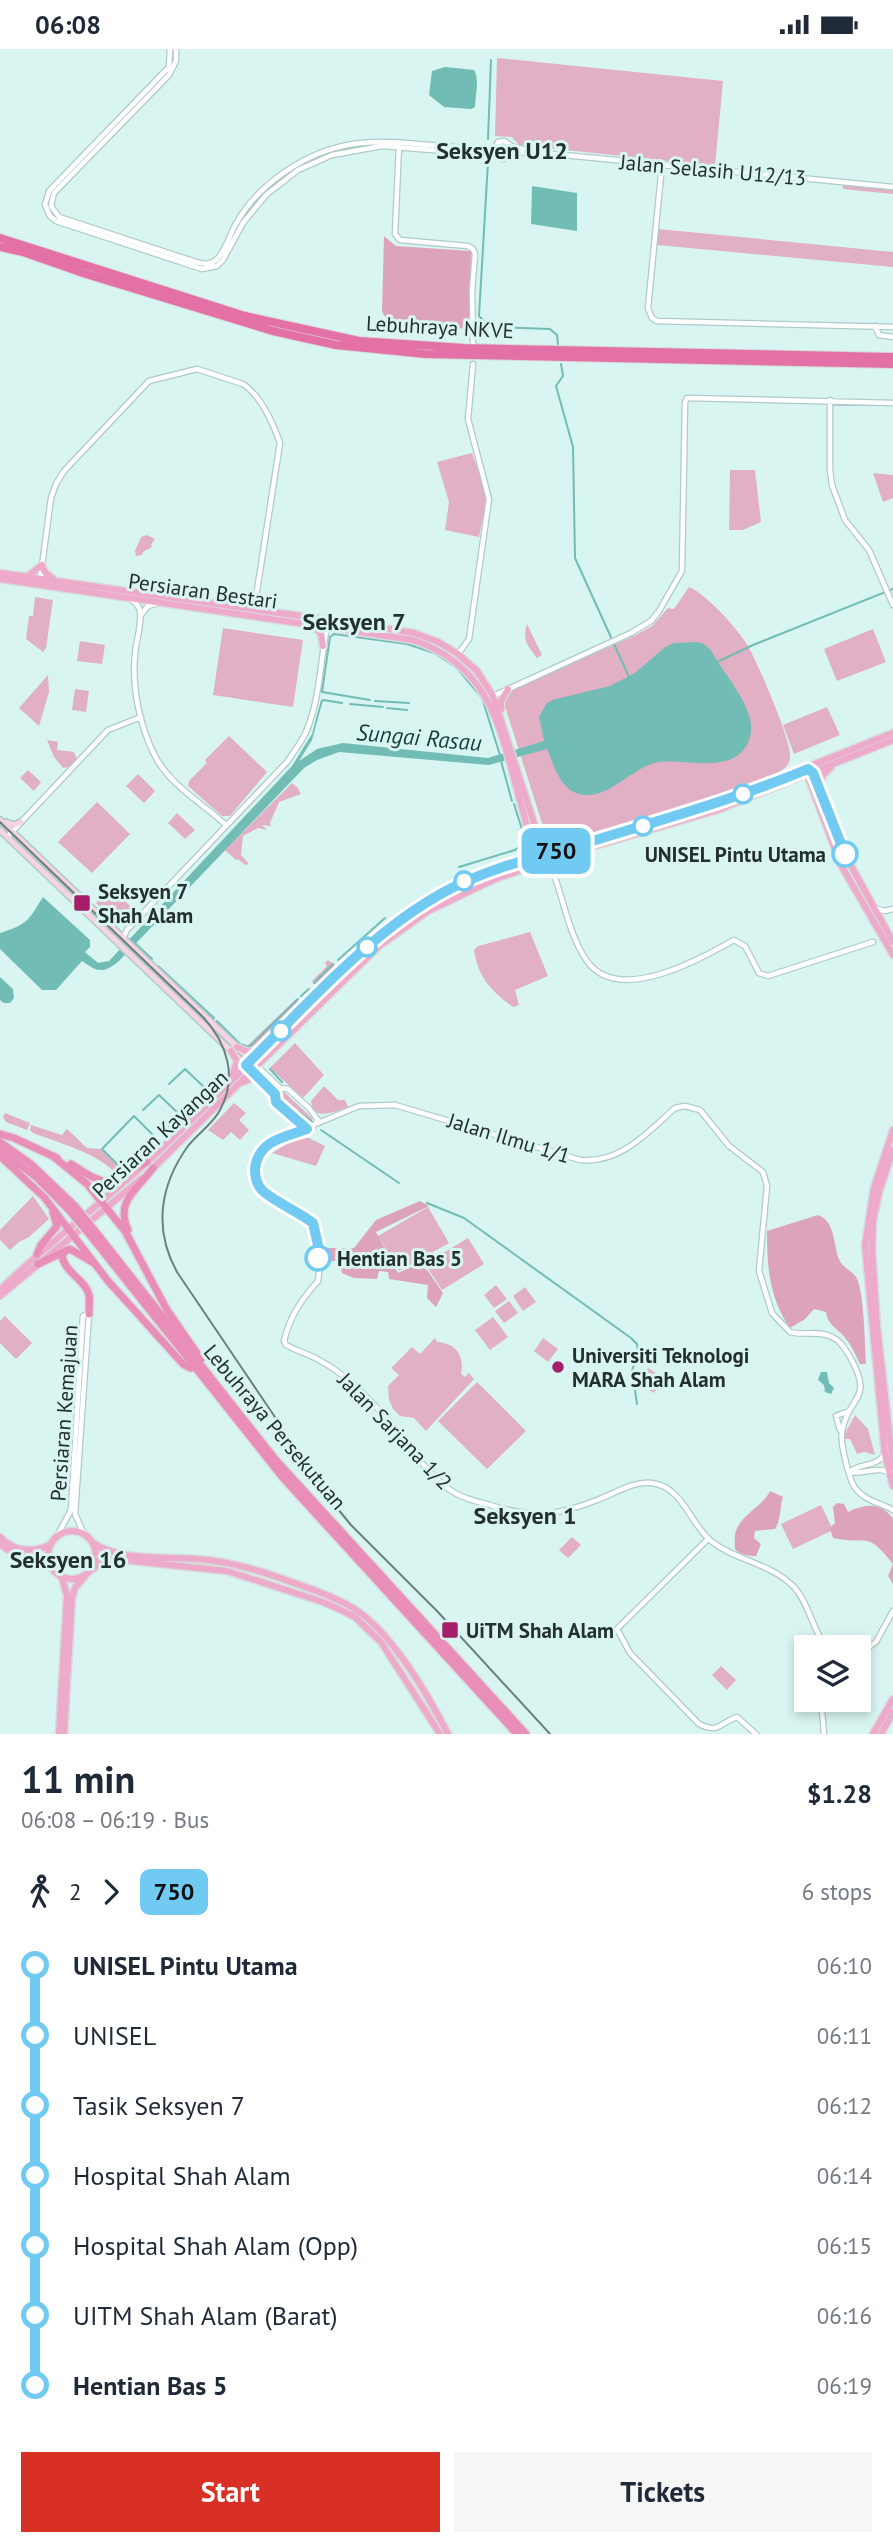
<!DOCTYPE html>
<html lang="en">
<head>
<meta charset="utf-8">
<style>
  :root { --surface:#fff; --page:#f6f6f7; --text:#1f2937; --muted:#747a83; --accent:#d93025 }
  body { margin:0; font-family:"PT Sans",sans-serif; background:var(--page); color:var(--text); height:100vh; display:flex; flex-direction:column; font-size:26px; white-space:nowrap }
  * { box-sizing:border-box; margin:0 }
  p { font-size:23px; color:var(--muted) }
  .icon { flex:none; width:38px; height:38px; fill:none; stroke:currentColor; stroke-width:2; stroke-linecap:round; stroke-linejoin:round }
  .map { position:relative; height:1685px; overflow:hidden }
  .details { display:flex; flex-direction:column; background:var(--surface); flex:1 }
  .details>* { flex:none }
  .badge { padding:0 14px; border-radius:10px; font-size:24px; line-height:46px }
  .controls { position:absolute; left:794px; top:1586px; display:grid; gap:14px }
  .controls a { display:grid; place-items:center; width:77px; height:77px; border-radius:0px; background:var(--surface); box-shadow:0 4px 10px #0003; font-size:35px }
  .map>.badge { position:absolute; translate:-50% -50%; box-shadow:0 0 0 4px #fff }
  .legs { display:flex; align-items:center; gap:10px; height:77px; padding:0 21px; font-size:23px }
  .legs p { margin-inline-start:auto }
  .overview { display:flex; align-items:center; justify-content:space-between; height:119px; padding:0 21px }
  h1 { font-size:38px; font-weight:800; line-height:52px }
  .action { display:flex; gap:14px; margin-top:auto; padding:14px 21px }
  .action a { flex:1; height:80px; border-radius:0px; background:var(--accent); color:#fff; font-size:28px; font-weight:800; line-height:80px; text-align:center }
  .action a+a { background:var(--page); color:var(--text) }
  ul { padding:0 21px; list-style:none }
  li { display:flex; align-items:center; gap:24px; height:70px; font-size:26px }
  li i { display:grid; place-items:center; width:10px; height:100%; margin:0 9px; background:currentColor }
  li i::after { content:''; width:18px; height:18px; margin:-9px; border:5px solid; border-radius:50%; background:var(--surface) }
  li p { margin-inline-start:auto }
  li:first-child i { background:linear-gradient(#0000 50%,currentColor 0) }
  li:last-child i { background:linear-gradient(currentColor 50%,#0000 0) }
  .status { display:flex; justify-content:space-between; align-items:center; height:49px; padding:0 35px; background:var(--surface); direction:ltr }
  .status svg { height:19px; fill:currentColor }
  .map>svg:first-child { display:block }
  .green { fill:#e2b0c4 }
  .forest { fill:#dda3bb }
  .water { fill:#71bcb5 }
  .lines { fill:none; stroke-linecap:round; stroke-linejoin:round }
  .stream { stroke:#71bcb5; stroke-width:2 }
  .tertiary-casing { stroke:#aecbc8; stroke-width:7 }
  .secondary-casing { stroke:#aecbc8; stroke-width:8 }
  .primary-casing { stroke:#d8dad9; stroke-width:9 }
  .trunk-casing { stroke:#d8dad9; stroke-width:10 }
  .motorway-casing { stroke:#d8dad9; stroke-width:10 }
  .tertiary { stroke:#fff; stroke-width:4.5 }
  .secondary { stroke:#f7d4e4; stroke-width:5 }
  .primary { stroke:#eeaaca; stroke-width:6 }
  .trunk { stroke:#e88eb8; stroke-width:7 }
  .motorway { stroke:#e371a6; stroke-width:8 }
  .tram { stroke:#6d807d; stroke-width:2 }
  .trunk-bridge-casing { stroke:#d8dad9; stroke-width:10; stroke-linecap:butt }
  .trunk-bridge { stroke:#e88eb8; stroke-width:7 }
  .line-1-casing { stroke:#fff; stroke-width:16 }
  .line-1 { stroke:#71caf2; stroke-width:10 }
  .stop-1-dot { fill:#fff; stroke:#71caf2; stroke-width:3.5 }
  .poi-dot { fill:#a41e69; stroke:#d8f5f2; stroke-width:2.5 }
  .labels { text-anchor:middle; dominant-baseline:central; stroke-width:6; stroke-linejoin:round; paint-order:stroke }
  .street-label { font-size:21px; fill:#24302e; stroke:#d8f5f2 }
  .stop-label { font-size:21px; font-weight:bold; fill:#24302e; stroke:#d8f5f2; text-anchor:end }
  .poi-label { font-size:21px; font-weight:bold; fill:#24302e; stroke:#d8f5f2; text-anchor:start }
  .water-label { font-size:23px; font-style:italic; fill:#183d39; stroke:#d8f5f2 }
  .quarter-label { font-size:24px; font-weight:bold; fill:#24302e; stroke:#d8f5f2 }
</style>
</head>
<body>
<div class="status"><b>06:08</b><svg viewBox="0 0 49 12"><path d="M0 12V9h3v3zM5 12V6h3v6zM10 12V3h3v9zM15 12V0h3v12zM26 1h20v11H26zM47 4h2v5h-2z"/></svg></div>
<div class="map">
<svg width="893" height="1685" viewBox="0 0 893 1685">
  <rect width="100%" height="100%" fill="#d8f5f2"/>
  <path class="green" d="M497 9 723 32 715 117 519 96 512 88 495 87Z
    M843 136 893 141V145L843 140Z
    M658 180 893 203V218L657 196Z
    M472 404 487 448 479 488 445 481 449 453 437 413Z
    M730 421H755L761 473 743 481H729Z
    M873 424 893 426V449L883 453Z
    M147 486 155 490 151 496 152 498 143 503 142 506 136 507 135 502 141 488Z
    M689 538C705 544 736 578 746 594 756 609 793 695 790 709 789 717 784 720 777 724L682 759 555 794 546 787 503 651 510 642 636 586 652 577 668 559 674 560Z
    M35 548 53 551 46 599 43 603 26 590 29 567H33Z
    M527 575 542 606 537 609C527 596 522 591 527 575Z
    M223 579 303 591 293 658 213 646Z
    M873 580 886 613 837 632 824 600Z
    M80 592 105 596 102 615 77 612Z
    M48 626 49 643 39 677 19 659Z
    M75 640 89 642 86 663 72 661Z
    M827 658 840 686 794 705 783 676Z
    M229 687 267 723 230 767H222L188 737 189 732 207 714 205 711Z
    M47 691 58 693 57 701 74 703 77 710 69 718 63 719 54 708Z
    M28 721 41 733 34 742 20 729Z
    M138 725 155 742 144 754 126 737Z
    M292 734 298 739 301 745 279 753 270 774 271 777 262 776 267 781 258 779 243 787 241 806 249 815 245 816 238 810 236 811 225 801Z
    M97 753 130 785 92 824 58 793Z
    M177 764 195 781 185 790 168 774Z
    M111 838 133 860 118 876 96 854Z
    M530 883 548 927 515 941 519 956 513 958C491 942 478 928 474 901L478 897Z
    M328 911 337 917 338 923 320 940 312 932 327 917 325 914Z
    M297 949 299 958 258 998H246Z
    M295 994 324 1026 303 1049 270 1019Z
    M324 1037 338 1051H345L348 1058C334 1063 313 1073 311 1052Z
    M283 1042 312 1069 313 1076C302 1075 280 1055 278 1045Z
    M234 1054 246 1064 239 1071 249 1081 240 1091 231 1083 223 1091 208 1081Z
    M5 1064 30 1074 27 1081 6 1073 3 1068Z
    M31 1076 62 1086 67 1080 87 1099 101 1100 122 1122 152 1095 154 1102 118 1127C101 1105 59 1094 33 1084L30 1081Z
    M298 1088 309 1089 325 1097 316 1117 272 1104Z
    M33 1147 49 1170 29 1188 19 1193 10 1201 0 1191V1181Z
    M428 1158 449 1194 399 1222 378 1187Z
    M468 1189 484 1215 442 1241 425 1215Z
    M496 1236 507 1250 494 1259 484 1246Z
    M525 1238 536 1253 523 1262 513 1247Z
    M509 1252 518 1264 504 1274 495 1262Z
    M5 1267 32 1294 16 1310 0 1294V1272Z
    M493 1268 508 1288 490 1301 475 1281Z
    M435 1289 437 1293C456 1294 465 1307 461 1325L465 1328 469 1324 474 1330 426 1382 414 1369 400 1367 393 1360 389 1351 388 1337 399 1326 391 1319 412 1298 420 1305Z
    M543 1289 558 1300 548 1313 534 1302Z
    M648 1319 664 1329 654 1344 638 1334Z
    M477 1333 526 1382 487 1420 438 1372Z
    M855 1366 868 1380 875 1406 864 1403 857 1405 850 1390H845V1384Z
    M821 1456 833 1481 793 1500 781 1475Z
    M572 1488 581 1496 568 1509 559 1501Z
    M721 1617 736 1631 727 1641 712 1626Z"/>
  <path class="forest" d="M384 187 396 197 471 202 470 272 466 280 386 270 382 262Z
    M420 1152 429 1157 376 1183 398 1224 418 1215 428 1222 443 1244 436 1258 427 1249 428 1236 389 1230 388 1223 379 1222 377 1230 354 1229 342 1224 340 1212H328L324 1199H354L376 1171Z
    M818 1166C834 1171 834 1194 838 1208 842 1219 850 1220 856 1228 864 1239 865 1298 866 1315H860C856 1307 852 1297 846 1290 838 1279 828 1277 826 1263L814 1260 805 1270 790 1279C769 1249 767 1217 767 1182Z
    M770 1442 783 1448C779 1460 782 1468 775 1480L755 1482 754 1489 761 1495 756 1507C748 1507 740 1506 735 1500 735 1495 734 1487 736 1482 741 1466 762 1458 770 1442Z
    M837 1454 844 1455 848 1463C865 1455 879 1453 892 1468L893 1470V1535L888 1527 893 1515C865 1480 870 1497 833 1489L830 1479 835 1474 833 1458Z"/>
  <path class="water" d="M445 18 474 21C480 31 475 46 475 58L471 60 444 58 429 46 432 22Z
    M532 137 577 144V182L531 175Z
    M695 593 702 594 711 601C723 625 758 660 750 688 739 727 688 710 659 713 633 717 613 747 586 746 561 745 555 719 547 700L489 716 339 703 317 711 304 719 119 912C104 925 97 923 82 912L56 941H42L0 900V884C28 875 28 872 43 848L90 891V898L85 903 98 914 109 912 292 717 312 685 321 651H323L312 691 299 712 317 700 343 694 488 709 544 692 539 668 546 655 552 651 610 637 635 624 665 598 674 594Z
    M0 928 13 940 14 949 10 954H4L0 951Z
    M821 1323H827L829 1334 834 1339 831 1345 825 1343 824 1336 818 1331Z"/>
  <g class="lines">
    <path class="stream" d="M488 90 491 11
      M488 113 479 267 490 278 550 280 557 286 558 295
      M561 315 563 327 556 337 573 398 575 509 629 628
      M717 613 753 596 893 540
      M323 651 342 654
      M370 651 322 643 330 588 334 585 407 595 434 604 457 619 482 649 500 706
      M375 652 409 654
      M350 655 383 658
      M387 659 407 661
      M501 712 512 752
      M459 818 515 801 526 793 514 755
      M135 894 152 910
      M338 911 385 869
      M158 917 214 969
      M314 934 333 915
      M301 947 309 940
      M217 972 240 995 249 998 298 950
      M270 1020 282 1033
      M169 1035 185 1020 206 1040
      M281 1042V1049L295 1060
      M199 1048 205 1041
      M186 1060 191 1055
      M143 1061 159 1046 179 1065
      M299 1063 312 1073
      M160 1075 158 1077 160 1079 162 1077
      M321 1081 399 1134
      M165 1082 175 1072
      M102 1100 134 1067 156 1089 154 1091
      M103 1101 119 1117
      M122 1121 149 1096
      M427 1154 464 1169 631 1289 637 1295 638 1302 632 1322 637 1355
      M872 1680 884 1660"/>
    <g class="tertiary-casing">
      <path id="tertiary" d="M170 0 169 18 49 142 45 156 50 167 56 172 202 220 217 217 223 211 243 174 266 146 298 121 332 106 382 97 495 106 502 110 508 109 512 102 509 95 504 92 498 93 494 100
        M176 0V12L169 26 54 144 51 157 59 168 196 213C204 215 210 216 216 211 226 202 230 184 237 173 250 150 271 131 294 117 362 75 421 101 494 100
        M399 97 395 185 400 191 468 197 473 200 475 205 472 242 473 293
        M511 97 529 102
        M511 104 533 103 893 138
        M662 116 648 259 652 269 657 272 893 278
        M875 277 879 286 893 288
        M830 351V421L832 436 845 471 869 501 893 556
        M40 532 51 449 56 435 64 422 149 332 197 320 243 335C261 347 273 374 280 394L256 548 251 557 247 558
        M131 550C135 554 139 556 140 562 142 576 136 592 135 605 132 638 139 675 154 705 168 735 202 754 226 776
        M141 566 148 557 155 555
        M458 605 469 590 489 450 468 370 473 315
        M493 647 631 584 651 572 659 562 682 522 685 353 687 349 893 354
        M9 786 108 681 141 668
        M554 826C564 853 570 888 587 912 618 956 699 911 734 891L745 897 759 924 768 927 873 893
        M875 859 885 862 893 860
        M123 889 127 881 287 713C293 704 300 695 305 685 320 653 320 613 327 578
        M257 1017 280 1039 288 1040 309 1059 318 1071 312 1079C295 1083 263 1089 258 1109 248 1145 280 1150 303 1167 308 1170 313 1173 315 1178 322 1192 320 1217 318 1232 301 1251 290 1267 284 1292L286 1296C297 1302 309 1305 319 1311 342 1323 363 1343 380 1362 401 1384 428 1429 455 1444 465 1450 478 1453 490 1456 530 1469 558 1467 597 1451 616 1444 632 1432 652 1434 683 1438 690 1475 711 1492 736 1512 771 1514 794 1538 809 1554 812 1580 826 1598
        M252 1022 275 1045
        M280 1039 274 1047 276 1053 308 1080
        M318 1074 359 1057 395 1056 580 1111C620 1115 647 1084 675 1059L685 1057 700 1061 729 1097 763 1123 767 1137 759 1222 772 1264 790 1283C804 1287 819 1281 832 1288 841 1292 845 1300 850 1308 875 1352 848 1346 842 1383 840 1393 849 1432 856 1440 865 1452 881 1454 893 1461
        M840 1381 836 1367 849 1362
        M849 1423C860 1414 876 1418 884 1406
        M849 1423C862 1426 877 1417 888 1423
        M84 1485 75 1465 89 1265
        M57 1487 71 1461 83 1267 88 1265
        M708 1490 617 1580 630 1604 699 1675C719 1685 719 1674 737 1668L756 1685
        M812 1598 815 1593 820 1598
        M859 1605 876 1593 893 1562
        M821 1650 824 1685"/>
    </g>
    <g class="secondary-casing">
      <path id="secondary" d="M0 771 257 1017
        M6 773 14 776 21 773
        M0 781 252 1022"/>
    </g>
    <g class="primary-casing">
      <path id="primary" d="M0 524 349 574 414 584 438 593 458 605 477 622 493 647 542 799 540 806
        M28 527 42 516 44 522 54 531
        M0 530 413 591C496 619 501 687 523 762 527 776 529 796 540 806
        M314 578 321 584 323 597
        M501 660V652L508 640
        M810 721 813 724 849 813 893 893
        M807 725 841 816 893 906
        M820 738 822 727 831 718
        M519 811 529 801 530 791
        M539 817 549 820 554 826 556 818 563 808
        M518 818 536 812 540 808
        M237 998 248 1003 262 1000
        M231 1002 237 1012 232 1029
        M243 1033 252 1029 261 1030
        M893 1081 874 1139 865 1196 885 1406 893 1437
        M893 1101 879 1143 873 1172 872 1201 877 1277 893 1418
        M152 1120 379 897 428 862 495 830 581 801 717 761 893 691
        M0 1241C50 1192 108 1150 160 1101 210 1054 259 1005 308 956 362 902 417 849 490 822L709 757 893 684
        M0 1247 141 1130
        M48 1506a24 24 0 1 1 48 0a24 24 0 1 1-48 0Z
        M0 1488C14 1503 32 1504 50 1496
        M93 1494C122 1513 163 1507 197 1510 229 1512 259 1521 289 1532 311 1540 333 1547 353 1559 391 1582 428 1646 448 1685
        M0 1495C14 1508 32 1507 49 1514
        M93 1520 104 1511 113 1510 227 1522 323 1553 341 1561 355 1568 381 1593 440 1685
        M59 1685 67 1547 62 1529
        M64 1685 72 1549 75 1539 84 1528
        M873 1685 893 1650
        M881 1685 893 1663"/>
    </g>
    <g class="trunk-casing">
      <path id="trunk" d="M0 1085 14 1089 57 1109
        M0 1093 31 1115 75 1157
        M0 1101 36 1128 70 1162
        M0 1107 44 1148 108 1232 183 1315 191 1319
        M54 1108 87 1135 125 1182 167 1261 201 1310
        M71 1115 90 1127 107 1134 147 1113
        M128 1181C115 1152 137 1141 153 1119
        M99 1187 275 1410 526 1685
        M94 1191 284 1430 517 1685
        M65 1202 62 1207C65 1224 85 1230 89 1246 90 1252 89 1259 89 1265
        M37 1205 41 1196 57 1177 53 1163
        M38 1215 70 1200 92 1213"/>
    </g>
    <g class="motorway-casing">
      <path id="motorway" d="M0 189 245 267 359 292 464 299 893 308
        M0 198 23 203 86 225 273 282 336 296 426 305 893 315"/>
    </g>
    <use href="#tertiary" class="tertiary"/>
    <use href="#secondary" class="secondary"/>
    <use href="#primary" class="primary"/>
    <use href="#trunk" class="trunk"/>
    <use href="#motorway" class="motorway"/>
    <path class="tram" d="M0 773 203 968C227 994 238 1028 220 1061 213 1075 197 1085 188 1097 160 1136 153 1180 177 1223L333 1454 351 1476 437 1562 550 1685"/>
    <g class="trunk-bridge-casing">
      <path id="trunk-bridge" d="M75 1157 99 1187
        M70 1162 94 1191"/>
    </g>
    <use href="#trunk-bridge" class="trunk-bridge"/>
  </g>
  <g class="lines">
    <g class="line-1-casing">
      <path id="line-1" d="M318 1209V1196L313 1174C299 1163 273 1152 262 1141 257 1136 255 1127 255 1120 258 1091 285 1088 307 1080L276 1053 275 1045 246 1016C307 956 370 883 446 842 490 818 539 808 586 794 661 771 736 750 808 720L813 724 845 805"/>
    </g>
    <use href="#line-1" class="line-1"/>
  </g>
  <g class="stop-1-dot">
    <circle cx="743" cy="745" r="9"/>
    <circle cx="643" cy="777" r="9"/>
    <circle cx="845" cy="805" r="12"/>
    <circle cx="464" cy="832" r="9"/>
    <circle cx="367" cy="898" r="9"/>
    <circle cx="281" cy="982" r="9"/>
    <circle cx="318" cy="1209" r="12"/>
  </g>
  <g class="poi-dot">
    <rect x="73" y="845" width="18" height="18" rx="3.5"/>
    <circle cx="558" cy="1318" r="7"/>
    <rect x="441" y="1572" width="18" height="18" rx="3.5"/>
  </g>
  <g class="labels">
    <g class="street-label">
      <text transform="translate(713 121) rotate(5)">Jalan Selasih U12/13</text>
      <text transform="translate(440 278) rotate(3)">Lebuhraya NKVE</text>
      <text transform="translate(203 542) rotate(8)">Persiaran Bestari</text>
      <text transform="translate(160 1085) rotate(-43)">Persiaran Kayangan</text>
      <text transform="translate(509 1089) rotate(17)">Jalan Ilmu 1/1</text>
      <text transform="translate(64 1364) rotate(-86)">Persiaran Kemajuan</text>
      <text transform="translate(275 1378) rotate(50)">Lebuhraya Persekutuan</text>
      <text transform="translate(395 1382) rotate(46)">Jalan Sarjana 1/2</text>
    </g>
    <g class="stop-label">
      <text x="826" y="805">UNISEL Pintu Utama</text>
      <text x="337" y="1209" text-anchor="start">Hentian Bas 5</text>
    </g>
    <g class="poi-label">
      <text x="98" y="842">Seksyen 7<tspan x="98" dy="24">Shah Alam</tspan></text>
      <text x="572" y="1306">Universiti Teknologi<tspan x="572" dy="24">MARA Shah Alam</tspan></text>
      <text x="466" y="1581">UiTM Shah Alam</text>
    </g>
    <g class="water-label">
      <text transform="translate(419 688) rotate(5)">Sungai Rasau</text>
    </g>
    <g class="quarter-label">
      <text x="502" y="101">Seksyen U12</text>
      <text x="354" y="572">Seksyen 7</text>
      <text x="525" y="1466">Seksyen 1</text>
      <text x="68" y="1510">Seksyen 16</text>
    </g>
  </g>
</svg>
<div class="controls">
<a><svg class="icon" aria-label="layers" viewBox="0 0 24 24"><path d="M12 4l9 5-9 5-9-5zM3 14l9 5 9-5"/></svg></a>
</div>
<b class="badge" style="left:556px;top:802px;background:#71caf2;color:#111">750</b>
</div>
<section class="details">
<div class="overview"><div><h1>11 min</h1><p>06:08 – 06:19 · Bus</p></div><b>$1.28</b></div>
<div class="legs"><svg class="icon" aria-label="walk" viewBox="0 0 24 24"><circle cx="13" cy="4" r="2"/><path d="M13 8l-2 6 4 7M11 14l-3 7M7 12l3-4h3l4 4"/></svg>2<svg class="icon" aria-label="forward" viewBox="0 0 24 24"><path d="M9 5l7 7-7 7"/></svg><b class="badge" style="background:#71caf2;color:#111">750</b><p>6 stops</p></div>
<ul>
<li><i style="color:#71caf2"></i><b>UNISEL Pintu Utama</b><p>06:10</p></li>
<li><i style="color:#71caf2"></i><span>UNISEL</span><p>06:11</p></li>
<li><i style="color:#71caf2"></i><span>Tasik Seksyen 7</span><p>06:12</p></li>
<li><i style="color:#71caf2"></i><span>Hospital Shah Alam</span><p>06:14</p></li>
<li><i style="color:#71caf2"></i><span>Hospital Shah Alam (Opp)</span><p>06:15</p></li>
<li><i style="color:#71caf2"></i><span>UITM Shah Alam (Barat)</span><p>06:16</p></li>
<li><i style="color:#71caf2"></i><b>Hentian Bas 5</b><p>06:19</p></li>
</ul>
<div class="action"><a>Start</a><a>Tickets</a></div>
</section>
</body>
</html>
